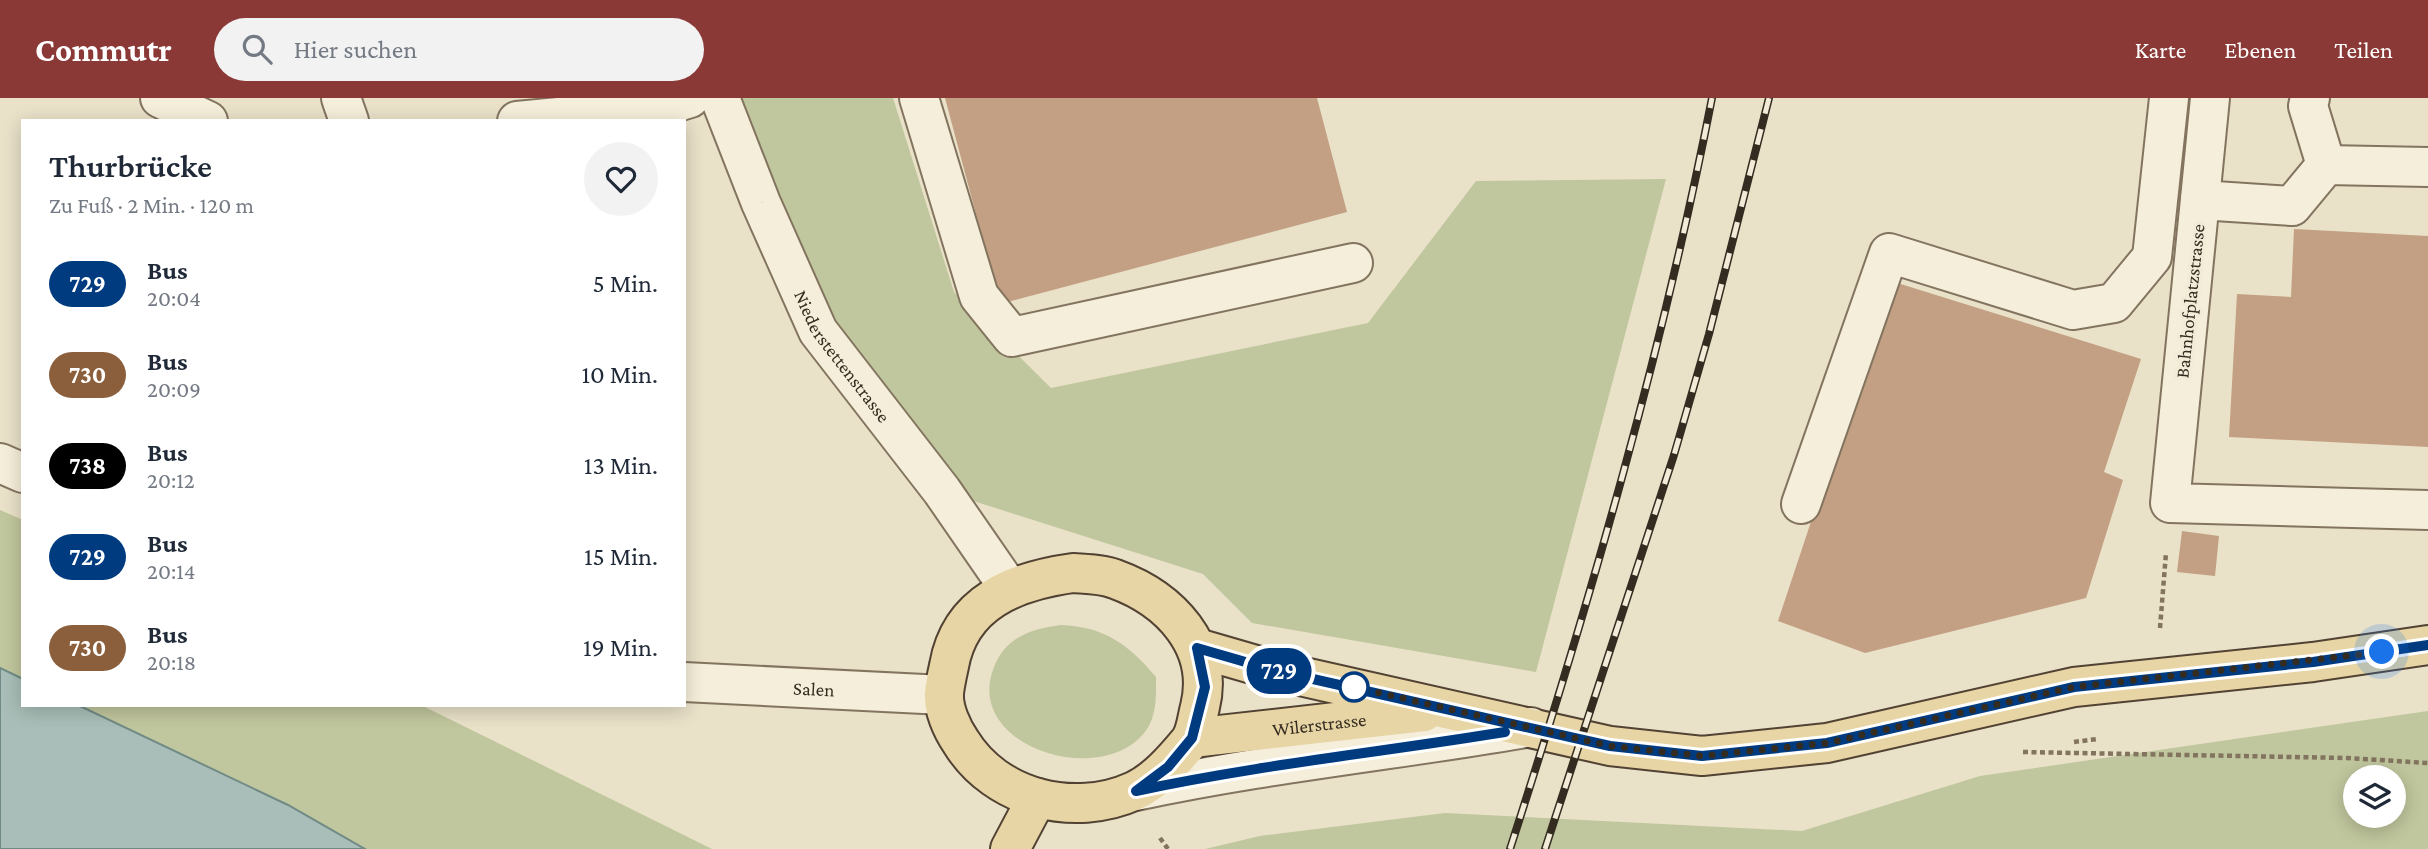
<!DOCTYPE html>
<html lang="de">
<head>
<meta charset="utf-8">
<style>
  :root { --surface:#fff; --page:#f2f2f3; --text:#1f2937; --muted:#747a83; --accent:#8b3936 }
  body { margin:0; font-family:"Crimson Pro",serif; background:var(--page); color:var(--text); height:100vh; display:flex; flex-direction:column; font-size:26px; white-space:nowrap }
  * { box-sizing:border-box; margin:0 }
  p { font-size:23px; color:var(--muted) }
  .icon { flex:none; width:38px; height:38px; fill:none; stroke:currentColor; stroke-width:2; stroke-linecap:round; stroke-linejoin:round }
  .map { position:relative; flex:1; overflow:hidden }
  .details { position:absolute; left:21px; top:21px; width:665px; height:588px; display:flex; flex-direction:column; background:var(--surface); border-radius:0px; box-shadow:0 4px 18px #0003 }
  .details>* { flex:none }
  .badge { padding:0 14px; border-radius:23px; font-size:24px; line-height:46px }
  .tools { position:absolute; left:2343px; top:667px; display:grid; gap:14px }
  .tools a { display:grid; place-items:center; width:63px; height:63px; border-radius:50%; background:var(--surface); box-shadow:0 4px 18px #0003; font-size:35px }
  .you { position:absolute; width:35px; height:35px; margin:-18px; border:5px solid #fff; border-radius:50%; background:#1a73e8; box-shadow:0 0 0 10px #1a73e833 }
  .map>.badge { position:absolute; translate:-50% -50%; box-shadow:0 0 0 4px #fff }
  .round { display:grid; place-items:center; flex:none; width:74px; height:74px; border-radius:37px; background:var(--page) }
  .overview { display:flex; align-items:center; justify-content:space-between; height:119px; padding:0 28px }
  h1 { font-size:33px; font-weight:600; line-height:52px }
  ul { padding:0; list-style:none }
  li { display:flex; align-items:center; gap:21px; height:91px; padding:0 28px }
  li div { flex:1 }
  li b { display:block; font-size:26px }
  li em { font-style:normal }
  li .badge { min-width:77px; font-weight:700; text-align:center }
  header { display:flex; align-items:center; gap:42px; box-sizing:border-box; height:98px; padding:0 35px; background:var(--accent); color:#fff }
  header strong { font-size:33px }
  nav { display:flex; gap:38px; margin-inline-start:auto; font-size:24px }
  .search { width:490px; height:63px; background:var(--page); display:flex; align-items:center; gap:18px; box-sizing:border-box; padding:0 24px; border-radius:38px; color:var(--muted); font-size:26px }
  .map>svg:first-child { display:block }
  .green { fill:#c0c69d; fill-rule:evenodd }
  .water { fill:#a9beb8; stroke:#708b86; stroke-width:2 }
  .building { fill:#c3a083 }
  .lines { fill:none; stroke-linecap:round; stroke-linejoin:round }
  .minor-casing { stroke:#83745f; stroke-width:42 }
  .major-casing { stroke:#524233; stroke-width:42 }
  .path { stroke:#83745f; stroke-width:4.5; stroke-dasharray:5 3.5; stroke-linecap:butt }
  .minor { stroke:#f5eeda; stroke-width:38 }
  .major { stroke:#e7d5a5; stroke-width:38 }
  .rail-casing { stroke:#352c21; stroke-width:8 }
  .rail { stroke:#f2ebd7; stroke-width:5; stroke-dasharray:16; stroke-linecap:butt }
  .line-casing { stroke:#fff; stroke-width:16 }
  .line { stroke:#003b80; stroke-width:10 }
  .walk { stroke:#352c21; stroke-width:7; stroke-dasharray:0 12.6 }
  .stop-dot { fill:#fff; stroke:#003b80; stroke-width:3.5 }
  .labels { text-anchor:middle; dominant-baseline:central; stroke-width:7; stroke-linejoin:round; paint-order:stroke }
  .street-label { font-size:19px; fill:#352c21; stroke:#f2ebd7 }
</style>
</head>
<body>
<header>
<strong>Commutr</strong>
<div class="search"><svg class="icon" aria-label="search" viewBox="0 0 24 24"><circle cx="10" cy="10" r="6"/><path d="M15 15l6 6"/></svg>Hier suchen</div>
<nav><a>Karte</a><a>Ebenen</a><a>Teilen</a></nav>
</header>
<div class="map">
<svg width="2428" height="751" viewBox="0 0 2428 751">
  <rect width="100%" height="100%" fill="#e9e1c8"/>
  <path class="green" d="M720 0H893L954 194 1051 290 1368 225 1476 83 1666 81 1536 574 1252 525 1203 476 942 393 818 233Z
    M0 412 23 422V581L0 570Z
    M1061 527C1105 529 1128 546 1156 579 1156 596 1157 616 1147 631 1105 693 962 649 994 569 1006 539 1031 531 1061 527Z
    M78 607H421L712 751H365L288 707Z
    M2428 613V751H1205L1260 738 1445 715 1802 733 1980 678ZM2356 679H2394V718H2356Z"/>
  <path class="water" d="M0 570 23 581V607H78L288 707 365 751H0Z"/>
  <path class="building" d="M945 0H1317L1347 114 1000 206Z
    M2294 131 2428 138V349L2229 339 2237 196 2291 199Z
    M1891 183 2141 261 2104 374 2123 382 2086 500 1865 555 1778 523Z
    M2182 433 2219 438 2215 478 2177 474Z"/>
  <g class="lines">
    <g class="minor-casing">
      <g id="minor">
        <path d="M160 0 208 23"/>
        <path d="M341 0 349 23"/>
        <path id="s1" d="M720 0 761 105 818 233 942 393 1009 490"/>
        <path d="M919 0 979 198 1012 239 1353 165"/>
        <path d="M2210 0 2170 405 2428 412"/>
        <path d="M2310 0 2308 8 2326 67"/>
        <path d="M517 23 661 9 690 0"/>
        <path d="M2200 102 2292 108 2326 67 2428 69"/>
        <path d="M0 365 23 375"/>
        <path d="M1801 406 1889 155 2073 212 2114 205 2152 159 2169 0"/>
        <path id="s2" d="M684 584 944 597"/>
        <path d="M1136 693C1266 665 1399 652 1531 629"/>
      </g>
    </g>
    <g class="major-casing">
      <g id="major">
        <path d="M1073 475C1086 476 1103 476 1115 481 1170 501 1215 548 1200 609 1197 620 1196 635 1189 644 1174 662 1156 683 1134 693 1074 720 996 701 961 644 952 631 943 611 944 595 945 586 947 577 949 568 960 504 1015 483 1073 475Z"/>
        <path d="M1197 550 1273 572 1610 648 1702 658 1827 645 2074 589 2313 564 2428 547"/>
        <path id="s3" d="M1192 640 1424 614"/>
        <path d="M1010 751 1037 700"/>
      </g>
    </g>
    <path class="path" d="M2160 530 2166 455
      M2074 644 2097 641
      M2023 654 2347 660 2428 665
      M1160 740 1168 751"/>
    <use href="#minor" class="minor"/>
    <use href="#major" class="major"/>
    <g class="rail-casing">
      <path id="rail" d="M1510 751C1590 503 1662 256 1712 0
        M1545 751 1674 357 1709 236 1769 0"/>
    </g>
    <use href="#rail" class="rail"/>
  </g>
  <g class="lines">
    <g class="line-casing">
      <path id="line" d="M1505 634C1382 654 1258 667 1136 693L1168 669 1192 640 1205 589 1197 550 1273 572 1610 648 1702 658 1827 645 2074 589 2313 564 2428 547"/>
    </g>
    <use href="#line" class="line"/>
    <path class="walk" d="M1354 589 1610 648 1702 658 1827 645 2074 589 2382 554"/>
  </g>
  <circle class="stop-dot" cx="1354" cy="589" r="14"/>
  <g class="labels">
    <g class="street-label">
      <text transform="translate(2190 203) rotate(-84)">Bahnhofplatzstrasse</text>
      <text stroke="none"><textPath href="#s1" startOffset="287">Niederstettenstrasse</textPath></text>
      <text stroke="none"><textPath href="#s2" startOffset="130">Salen</textPath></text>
      <text stroke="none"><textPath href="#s3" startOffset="128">Wilerstrasse</textPath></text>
    </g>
  </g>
</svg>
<div class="tools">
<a><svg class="icon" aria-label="layers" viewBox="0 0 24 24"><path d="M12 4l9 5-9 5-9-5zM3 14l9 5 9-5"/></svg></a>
</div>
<div class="you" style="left:2382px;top:554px"></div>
<b class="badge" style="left:1279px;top:573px;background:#003b80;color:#fff">729</b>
<section class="details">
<div class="overview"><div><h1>Thurbrücke</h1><p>Zu Fuß · 2 Min. · 120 m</p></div><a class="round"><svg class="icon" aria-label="heart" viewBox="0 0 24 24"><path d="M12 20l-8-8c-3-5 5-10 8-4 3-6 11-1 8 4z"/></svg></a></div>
<ul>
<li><span class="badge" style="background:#003b80;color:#fff">729</span><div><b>Bus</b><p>20:04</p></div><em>5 Min.</em></li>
<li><span class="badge" style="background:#8b5e3c;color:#fff">730</span><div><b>Bus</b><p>20:09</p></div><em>10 Min.</em></li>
<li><span class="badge" style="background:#000;color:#fff">738</span><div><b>Bus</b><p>20:12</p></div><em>13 Min.</em></li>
<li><span class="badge" style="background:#003b80;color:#fff">729</span><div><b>Bus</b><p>20:14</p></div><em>15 Min.</em></li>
<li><span class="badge" style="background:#8b5e3c;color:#fff">730</span><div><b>Bus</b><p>20:18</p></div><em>19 Min.</em></li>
</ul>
</section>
</div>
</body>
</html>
